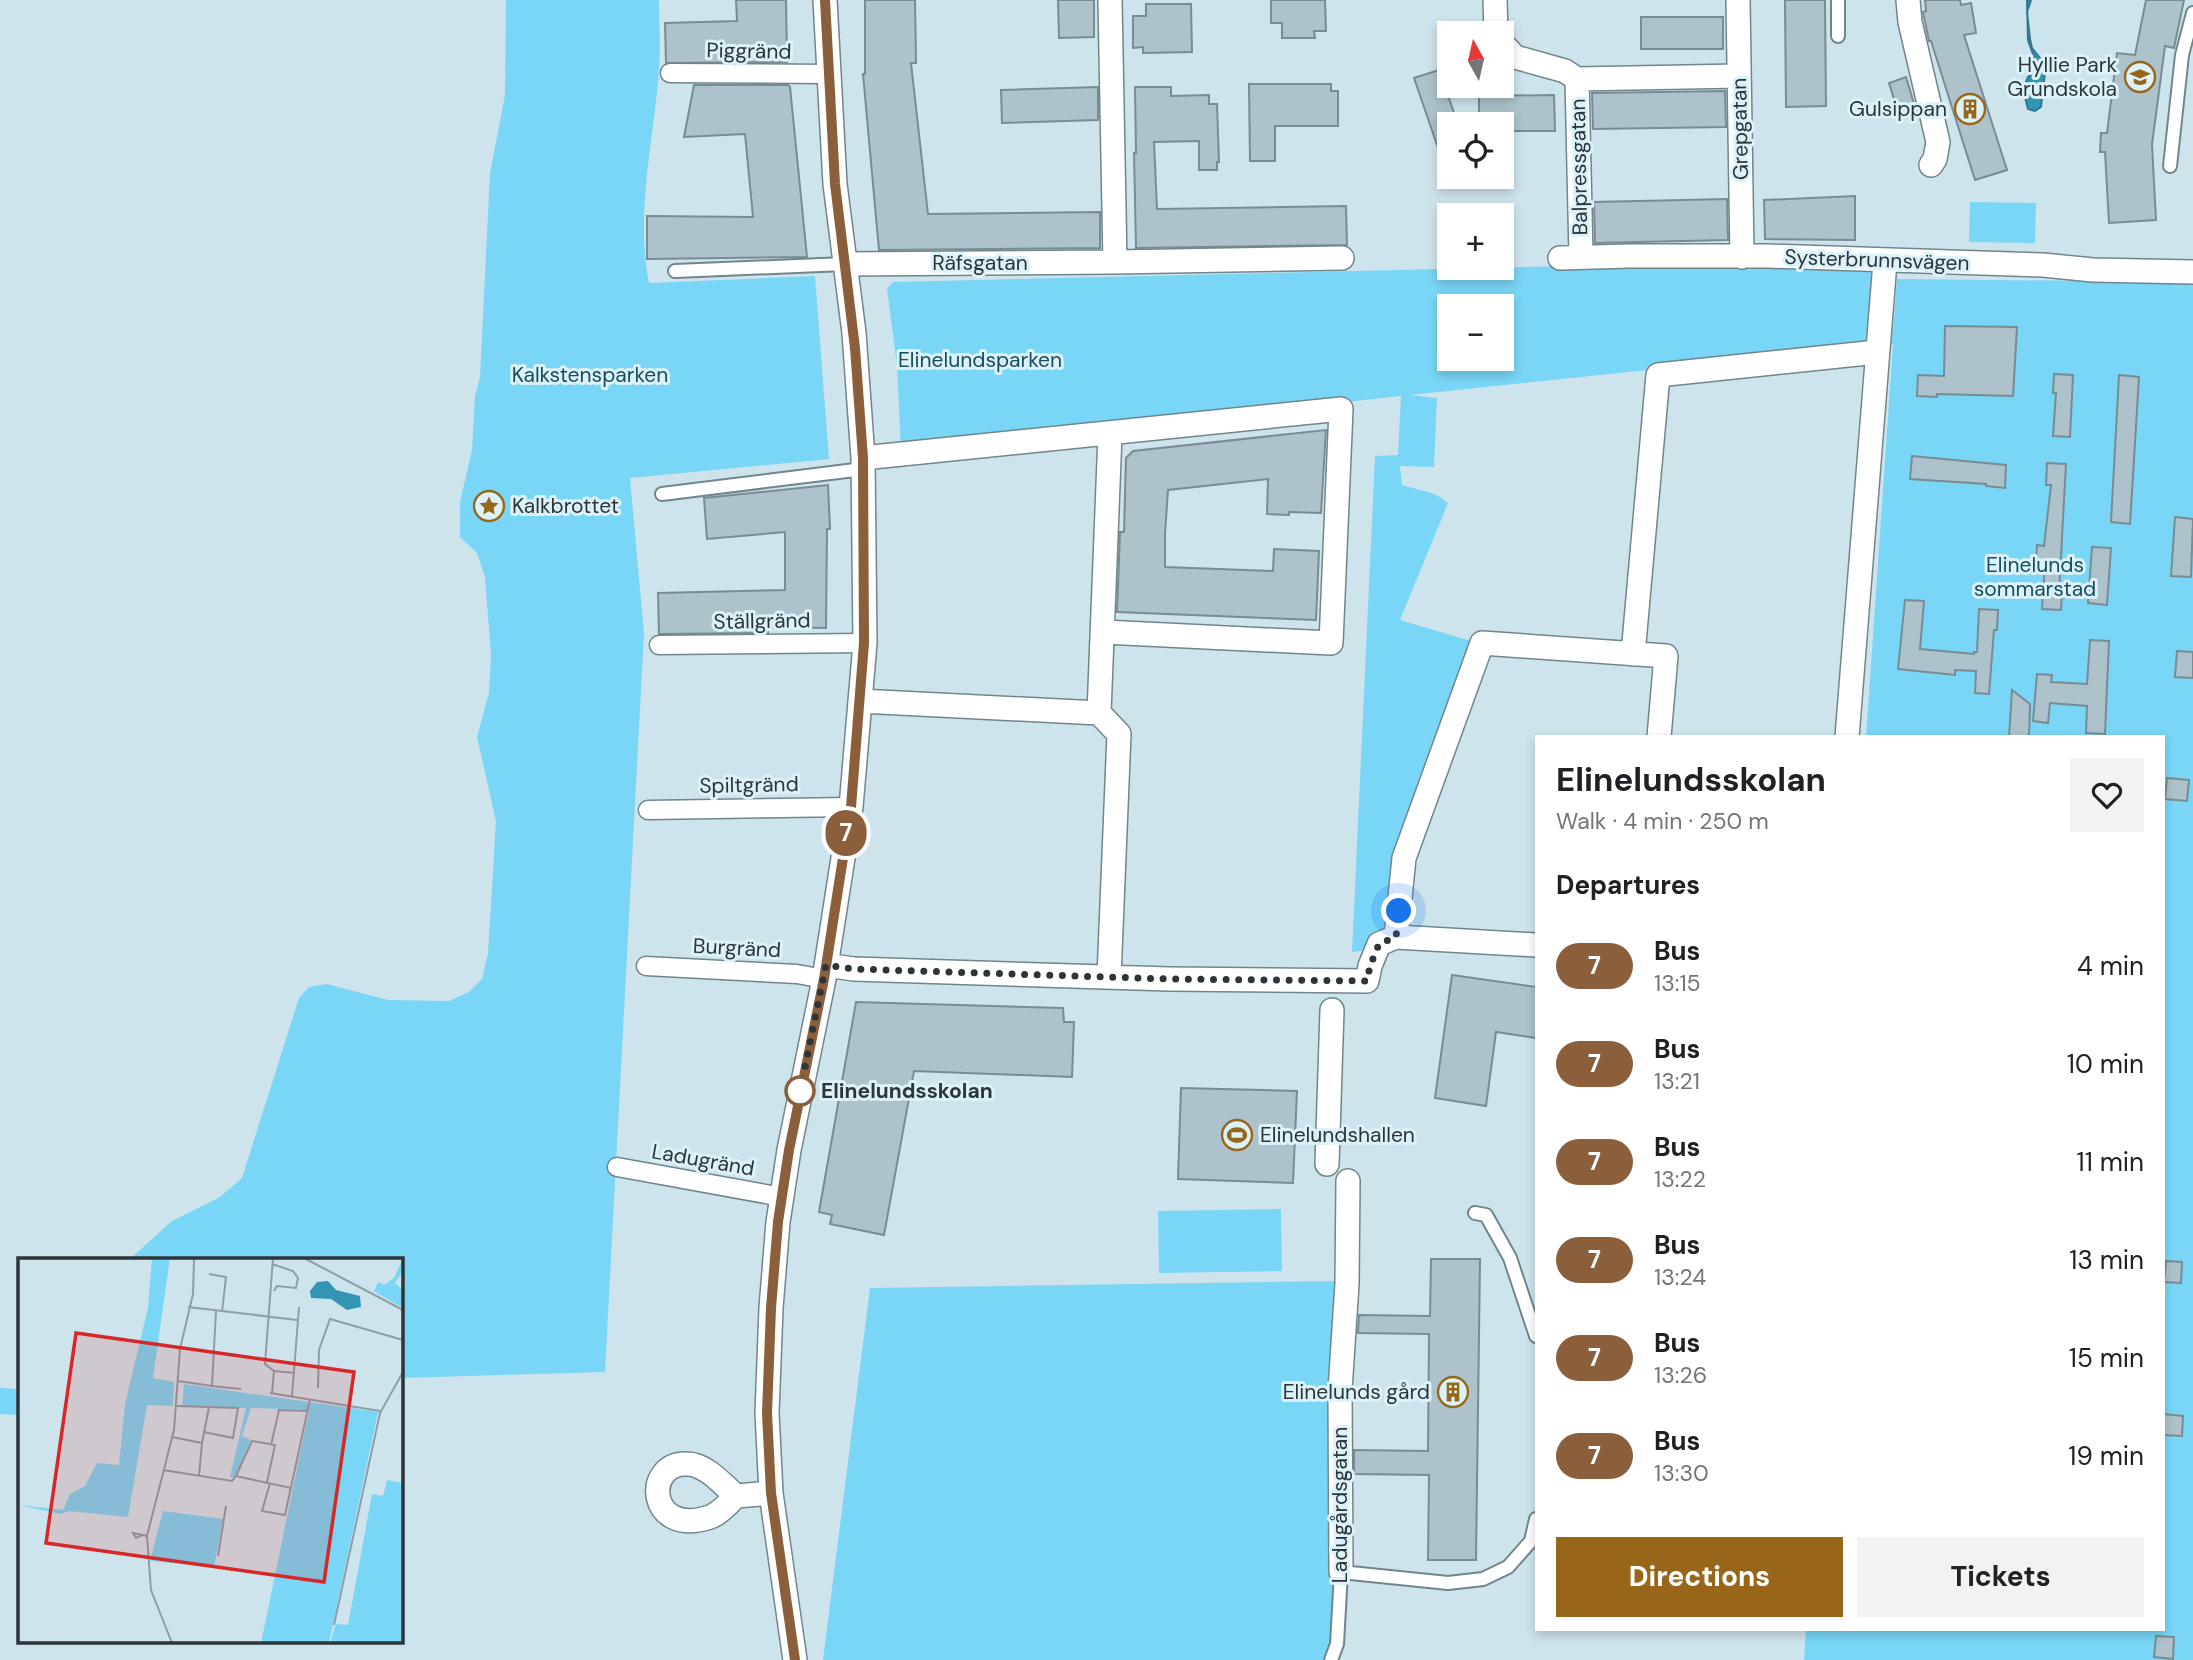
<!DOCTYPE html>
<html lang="en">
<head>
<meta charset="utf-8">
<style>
  :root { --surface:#fff; --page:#f2f2f2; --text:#202124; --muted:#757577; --accent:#976619 }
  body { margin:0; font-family:"DM Sans",sans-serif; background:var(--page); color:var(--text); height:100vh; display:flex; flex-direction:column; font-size:26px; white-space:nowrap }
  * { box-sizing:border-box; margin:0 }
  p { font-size:23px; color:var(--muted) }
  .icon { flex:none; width:38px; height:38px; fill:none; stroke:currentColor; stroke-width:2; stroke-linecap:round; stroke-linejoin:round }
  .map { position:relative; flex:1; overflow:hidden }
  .details { position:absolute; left:1535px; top:735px; width:630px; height:896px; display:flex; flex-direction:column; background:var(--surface); border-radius:0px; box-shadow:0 4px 10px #0003 }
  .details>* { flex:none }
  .badge { padding:0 14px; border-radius:23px; font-size:24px; line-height:46px }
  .needle { width:46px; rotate:352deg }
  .buttons { position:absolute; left:1437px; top:21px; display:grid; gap:14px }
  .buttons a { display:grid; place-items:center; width:77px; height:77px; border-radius:0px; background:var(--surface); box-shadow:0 4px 10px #0003; font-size:35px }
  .you { position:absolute; width:35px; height:35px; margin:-18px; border:5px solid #fff; border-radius:50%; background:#1a73e8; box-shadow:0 0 0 10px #1a73e833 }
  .map>.badge { position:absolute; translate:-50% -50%; box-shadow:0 0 0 4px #fff }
  h2 { padding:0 21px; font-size:26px; line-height:63px }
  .round { display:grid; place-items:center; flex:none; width:74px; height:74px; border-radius:0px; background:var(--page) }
  .summary { display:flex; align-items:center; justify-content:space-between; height:119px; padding:0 21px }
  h1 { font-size:33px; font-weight:700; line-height:52px }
  .button { display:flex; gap:14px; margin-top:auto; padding:14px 21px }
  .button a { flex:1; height:80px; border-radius:0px; background:var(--accent); color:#fff; font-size:28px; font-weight:700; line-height:80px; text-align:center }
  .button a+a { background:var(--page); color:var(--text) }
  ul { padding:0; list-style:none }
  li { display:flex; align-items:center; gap:21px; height:98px; padding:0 21px }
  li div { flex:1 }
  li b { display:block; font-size:26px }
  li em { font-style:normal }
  li .badge { min-width:77px; font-weight:700; text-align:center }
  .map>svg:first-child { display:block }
  .green { fill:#79d6f6; fill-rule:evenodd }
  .water { fill:#3295b4; stroke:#30788f; stroke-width:2 }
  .building { fill:#adc2ca; stroke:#788c93; stroke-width:2 }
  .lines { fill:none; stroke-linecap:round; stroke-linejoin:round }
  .service-casing { stroke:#71858d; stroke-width:16 }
  .pedestrian-casing { stroke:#71858d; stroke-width:21 }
  .minor-casing { stroke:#71858d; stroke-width:26 }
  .service { stroke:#fff; stroke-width:12 }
  .pedestrian { stroke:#fff; stroke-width:18 }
  .minor { stroke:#fff; stroke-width:23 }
  .line-casing { stroke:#fff; stroke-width:16 }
  .line { stroke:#8b5e3c; stroke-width:10 }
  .walk { stroke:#2d3539; stroke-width:7; stroke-dasharray:0 12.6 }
  .stop-dot { fill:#fff; stroke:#8b5e3c; stroke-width:3.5 }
  .labels { text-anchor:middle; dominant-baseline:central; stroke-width:6; stroke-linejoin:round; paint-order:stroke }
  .street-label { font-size:21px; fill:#2d3539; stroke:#dbf2fa }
  .poi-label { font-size:21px; fill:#2d3539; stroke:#dbf2fa; text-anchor:end }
  .park-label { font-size:21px; fill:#174d5e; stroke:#dbf2fa }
  .stop-label { font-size:21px; font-weight:bold; fill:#2d3539; stroke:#dbf2fa; text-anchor:start }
  .inset-road { fill:none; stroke:#8e9ea5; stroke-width:2 }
  .view { fill:#d62828; fill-opacity:0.15; stroke:#d62828; stroke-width:3.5 }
  .inset-edge { fill:none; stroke:#2d3539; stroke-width:3.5 }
</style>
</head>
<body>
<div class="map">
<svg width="2193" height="1660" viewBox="0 0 2193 1660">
  <rect width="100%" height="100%" fill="#cee4ed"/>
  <path class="green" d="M506 0H659C659 23 661 47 659 70 654 140 635 212 649 283L815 276 829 459 630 478 644 633 605 1372 401 1378V1259H130L172 1221 220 1197 242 1178 299 998 309 987 327 984 388 1000 449 1001 469 992 482 979 488 953 496 821 477 737 489 693 491 655 485 577 477 553 460 537V502L472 450 475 396 480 377 490 173 505 95Z
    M1970 202 2036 203 2035 243 1969 242Z
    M1862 259 1885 262 1893 332 1897 279 2193 282V1660H1804L1806 1629H2163V737H1866L1893 344 1410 395 1437 398 1434 467 1400 466 1402 485 1435 494 1448 503 1400 620 1471 641 1424 786 1392 947 1352 952 1375 456 1398 455 1401 396 901 450 897 366 887 289 893 282ZM1449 306H1502V359H1449Z
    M1281 1209 1282 1271 1159 1273 1158 1211Z
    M1341 1281 1332 1642 1325 1660H823L870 1288Z
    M0 1388 19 1389V1415L0 1414Z"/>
  <path class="water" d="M2027 0H2031L2027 12 2030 39 2032 48 2044 63 2045 72 2041 107 2035 111 2028 109 2023 89 2028 77 2034 71 2036 63 2028 40Z"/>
  <path class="building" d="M736 0H786L787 62 666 63 665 23 737 21Z
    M865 0H915L916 63H911L928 214 1100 212V248L879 250 863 74H865Z
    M1058 0H1094V37L1059 38Z
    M1271 0H1325L1326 31H1314L1315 38H1282V23H1271Z
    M1785 0H1825L1826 106 1786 107Z
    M1925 0H1960L1961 5 1971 3 1976 33 1964 35 2007 170 1975 180 1931 41H1929L1923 12 1926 11Z
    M2146 0H2184L2174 48 2165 46 2152 144 2156 220 2109 223 2105 152H2100L2101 133H2107L2117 53 2135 55Z
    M1146 4H1191L1192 52 1143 53V47L1133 48V16H1146Z
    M1641 17H1723V49H1641Z
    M1439 70 1458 124H1449V170L1446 171 1414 78Z
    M1906 77 1916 110 1899 115 1889 83Z
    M1249 84H1331V91H1338V126H1275V161H1250Z
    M694 85H788L790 87 807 257 647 259V216L753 217 745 134 684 137Z
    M1098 87V120L1002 123 1001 90Z
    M1135 87H1171V96L1209 95V104H1217L1219 162H1217V170H1199V141L1154 142 1157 209 1346 206 1347 245 1136 248 1134 153H1136Z
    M1725 91 1726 127 1593 129 1592 93Z
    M1554 95 1555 131H1502V124H1479V96Z
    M1855 196V240L1765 239 1764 200Z
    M1727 199 1728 240 1595 243 1594 202Z
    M1945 326 2017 327 2013 396 1937 394V397L1917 396 1918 375 1944 376Z
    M2054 374 2073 375 2070 437 2053 436 2056 393H2053Z
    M2119 375 2139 377 2130 524 2111 522Z
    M1326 430 1321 513 1289 512V515L1267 514 1268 479 1168 490 1165 534V567L1273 571 1274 549 1319 551 1316 620 1117 612 1120 532H1124L1126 458 1133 451Z
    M1912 456 2006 465 2005 488 1986 486V484L1910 479Z
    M2047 463 2066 464 2059 592H2062L2061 610 2042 609 2045 562H2036L2037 545 2044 546 2051 485H2046Z
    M828 485 830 529H827L826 628 767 627 768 633 659 634 658 593 785 590V532L707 539 704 498Z
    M2175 517 2193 519 2191 577 2171 576Z
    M2092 547 2111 548 2107 605 2088 603Z
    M1905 600 1924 601 1920 649 1974 654V652H1977L1979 609 1998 610 1997 630H1994L1989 694 1975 693 1976 671 1955 670V675L1898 669Z
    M2090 640 2109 641 2105 734 2086 733 2087 706 2050 703 2048 723 2033 721 2037 674 2052 675 2051 682 2087 684Z
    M2177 651 2193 652V678L2175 677Z
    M2012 690 2030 704 2029 737H2009Z
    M2167 778 2189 780 2187 801 2165 799Z
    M1452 975 1536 987V1038L1496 1032 1486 1106 1435 1098Z
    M856 1002 1063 1008 1064 1022H1074L1072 1077 914 1071 884 1235 830 1224 832 1215 819 1212Z
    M1181 1088 1297 1091 1293 1183 1178 1179Z
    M1431 1259H1480L1476 1560H1428L1429 1475 1354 1474V1450L1428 1451 1429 1334 1358 1333 1359 1315 1430 1316Z
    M2166 1261 2182 1262 2181 1283 2164 1282Z
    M2163 1414 2183 1416 2182 1436 2163 1435Z
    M2156 1636 2174 1637 2173 1659 2154 1657Z"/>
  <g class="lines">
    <g class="service-casing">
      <path id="service" d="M1838 0V36
        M2170 166 2182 55 2193 13
        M675 271 845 264
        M662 494 863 469
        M1475 1213 1486 1215 1510 1258 1536 1336
        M1331 1660 1337 1644 1341 1572 1448 1583 1483 1579 1508 1567 1531 1541 1536 1519"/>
    </g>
    <g class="pedestrian-casing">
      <path id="pedestrian" d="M670 73 828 74
        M659 645 865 643
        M648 810 851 807
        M646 966 797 974 824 979
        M617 1167 782 1197"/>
    </g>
    <g class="minor-casing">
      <path id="minor" d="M1110 0 1115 262 1342 258
        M1495 0 1496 33
        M1738 0 1742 257
        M1908 0 1910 22 1938 142 1935 159 1931 165
        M1502 43 1515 57 1565 71 1577 79 1581 257
        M1577 79 1739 76
        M1560 258 1629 256H1768L2043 265 2093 270 2193 272
        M845 264 1115 262
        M863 458 1341 409 1331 643 1104 632
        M1633 654 1658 375 1877 352
        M860 701 1099 713 1110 434
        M1099 713 1119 734 1109 977
        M1847 737 1885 262
        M1396 937 1404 858 1482 643 1666 656 1659 737
        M826 965 854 969 1169 979 1367 981 1370 966 1379 944 1396 937 1536 945
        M1327 1164 1332 1010
        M736 1496C729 1503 719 1514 710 1517 647 1538 643 1462 687 1464 706 1464 723 1485 736 1496L771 1493
        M1341 1572 1340 1390 1347 1284 1348 1181
        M795 1660 771 1493 767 1413 771 1308 778 1222 789 1150 824 979 851 807 865 643 863 458 854 333 835 184 825 0"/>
    </g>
    <use href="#service" class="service"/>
    <use href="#pedestrian" class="pedestrian"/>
    <use href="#minor" class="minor"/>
  </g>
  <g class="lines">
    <g class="line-casing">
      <path id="line" d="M795 1660 771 1493 767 1413 771 1308 778 1222 789 1150 824 979 851 807 864 643 863 458 855 348 835 184 825 0"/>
    </g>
    <use href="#line" class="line"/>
    <path class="walk" d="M800 1091 826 965 854 969 1169 979 1367 981 1370 966 1379 944 1396 937 1399 911"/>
  </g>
  <defs>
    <g id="school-ring" transform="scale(1.575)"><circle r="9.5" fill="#dbf2fa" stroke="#976619" stroke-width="1.5"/><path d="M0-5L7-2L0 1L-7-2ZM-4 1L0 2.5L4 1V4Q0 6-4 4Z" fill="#976619"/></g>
    <g id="building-ring" transform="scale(1.575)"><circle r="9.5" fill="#dbf2fa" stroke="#976619" stroke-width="1.5"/><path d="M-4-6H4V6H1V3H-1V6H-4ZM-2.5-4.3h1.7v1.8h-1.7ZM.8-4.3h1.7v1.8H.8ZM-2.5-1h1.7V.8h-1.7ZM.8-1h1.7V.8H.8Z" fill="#976619"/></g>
    <g id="sight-ring" transform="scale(1.575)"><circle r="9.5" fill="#dbf2fa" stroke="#976619" stroke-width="1.5"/><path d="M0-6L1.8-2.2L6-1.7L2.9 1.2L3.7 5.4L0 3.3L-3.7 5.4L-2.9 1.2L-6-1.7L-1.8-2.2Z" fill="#976619"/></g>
    <g id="stadium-ring" transform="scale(1.575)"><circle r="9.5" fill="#dbf2fa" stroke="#976619" stroke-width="1.5"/><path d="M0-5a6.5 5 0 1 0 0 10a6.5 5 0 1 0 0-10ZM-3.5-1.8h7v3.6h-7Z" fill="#976619"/></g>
  </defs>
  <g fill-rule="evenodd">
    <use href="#school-ring" x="2140" y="77"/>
    <use href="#building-ring" x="1970" y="109"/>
    <use href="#sight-ring" x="489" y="506"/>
    <use href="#stadium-ring" x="1237" y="1135"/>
    <use href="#building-ring" x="1453" y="1392"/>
  </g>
  <circle class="stop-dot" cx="800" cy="1091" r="14"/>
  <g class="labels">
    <g class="street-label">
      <text transform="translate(749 51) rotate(1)">Piggränd</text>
      <text transform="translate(1740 129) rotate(-91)">Grepgatan</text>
      <text transform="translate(1579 167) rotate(-91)">Balpressgatan</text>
      <text transform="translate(1877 260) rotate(2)">Systerbrunnsvägen</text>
      <text x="980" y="263">Räfsgatan</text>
      <text transform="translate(762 621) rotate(-1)">Ställgränd</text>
      <text transform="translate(749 785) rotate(-1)">Spiltgränd</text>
      <text transform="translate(737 948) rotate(3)">Burgränd</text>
      <text transform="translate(703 1160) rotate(10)">Ladugränd</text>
      <text transform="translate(1340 1505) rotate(-90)">Ladugårdsgatan</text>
    </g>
    <g class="poi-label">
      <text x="2117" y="65">Hyllie Park<tspan x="2117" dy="24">Grundskola</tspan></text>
      <text x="1947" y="109">Gulsippan</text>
      <text x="512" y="506" text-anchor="start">Kalkbrottet</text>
      <text x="1260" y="1135" text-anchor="start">Elinelundshallen</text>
      <text x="1430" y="1392">Elinelunds gård</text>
    </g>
    <g class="park-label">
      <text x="980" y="360">Elinelundsparken</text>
      <text x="590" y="375">Kalkstensparken</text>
      <text x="2035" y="565">Elinelunds<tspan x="2035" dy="24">sommarstad</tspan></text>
    </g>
    <g class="stop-label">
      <text x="821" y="1091">Elinelundsskolan</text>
    </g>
  </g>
  <g transform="translate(18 1258)">
    <rect width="385" height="385" fill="#cee4ed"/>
    <path d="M134 0H152L135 120 156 124 155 148 129 147 110 259 51 253 43 256 0 247 45 252 52 236 67 228 79 205 101 207 107 146 130 50ZM385 0V13L377 25 385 32V50L329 18 356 33 360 24 366 27 376 20ZM166 126 360 154 311 385H243L291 152 233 150 224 178 233 182 217 220 212 219 228 150 164 148ZM369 222 385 225V385H312L318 366 330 367 354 236 365 238ZM145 253 205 261 196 309 132 303Z" fill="#79d6f6"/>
    <path d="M310 23 318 32 342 38 343 49 329 52 313 41 293 40 292 33 299 24Z" fill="#3295b4"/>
    <path class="inset-road" d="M286 0 385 52M254 6 275 13 280 20 278 30 259 28 256 33M191 16 208 19 204 54M175 37 176 0M170 49 279 62M198 53 194 128 223 131M256 113 277 115M160 123 194 128M300 130 301 92 312 61 385 82M252 135 362 153M254 135 256 113 247 106 255 0M274 138 281 49M159 148 220 150 215 180 186 174M154 179 184 185 191 149M253 187 261 152 289 153M145 212 214 223 218 218 273 230M181 218 184 185M218 218 234 183 257 187 249 224M252 225 244 253 267 257 292 141M124 277 118 280 115 275 129 278M200 298 208 248M316 367 362 155 385 114M154 385 133 332 129 278 156 172 162 91 175 36"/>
    <path class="view" d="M58 75 336 114 306 324 28 285Z"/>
    <rect width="385" height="385" class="inset-edge"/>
  </g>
</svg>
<div class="buttons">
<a><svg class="needle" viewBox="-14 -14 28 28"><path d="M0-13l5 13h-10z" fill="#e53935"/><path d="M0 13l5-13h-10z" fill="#757577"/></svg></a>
<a><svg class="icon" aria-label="locate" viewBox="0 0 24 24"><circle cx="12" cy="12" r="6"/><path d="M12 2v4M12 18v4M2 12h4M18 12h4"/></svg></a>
<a>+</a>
<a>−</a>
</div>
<div class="you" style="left:1399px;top:911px"></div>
<b class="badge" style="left:846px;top:833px;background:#8b5e3c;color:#fff">7</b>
<section class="details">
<div class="summary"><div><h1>Elinelundsskolan</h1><p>Walk · 4 min · 250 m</p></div><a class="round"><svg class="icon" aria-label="heart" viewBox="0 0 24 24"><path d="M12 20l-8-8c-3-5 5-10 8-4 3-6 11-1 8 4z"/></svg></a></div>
<h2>Departures</h2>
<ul>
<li><span class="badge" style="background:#8b5e3c;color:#fff">7</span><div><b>Bus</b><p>13:15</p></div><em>4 min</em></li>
<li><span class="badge" style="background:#8b5e3c;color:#fff">7</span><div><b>Bus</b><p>13:21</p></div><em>10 min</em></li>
<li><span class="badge" style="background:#8b5e3c;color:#fff">7</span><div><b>Bus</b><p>13:22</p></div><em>11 min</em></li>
<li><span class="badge" style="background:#8b5e3c;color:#fff">7</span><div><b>Bus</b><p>13:24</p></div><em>13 min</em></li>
<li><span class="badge" style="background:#8b5e3c;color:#fff">7</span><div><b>Bus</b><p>13:26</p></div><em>15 min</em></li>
<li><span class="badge" style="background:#8b5e3c;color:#fff">7</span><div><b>Bus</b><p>13:30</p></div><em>19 min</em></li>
</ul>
<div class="button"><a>Directions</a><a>Tickets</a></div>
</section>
</div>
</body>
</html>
